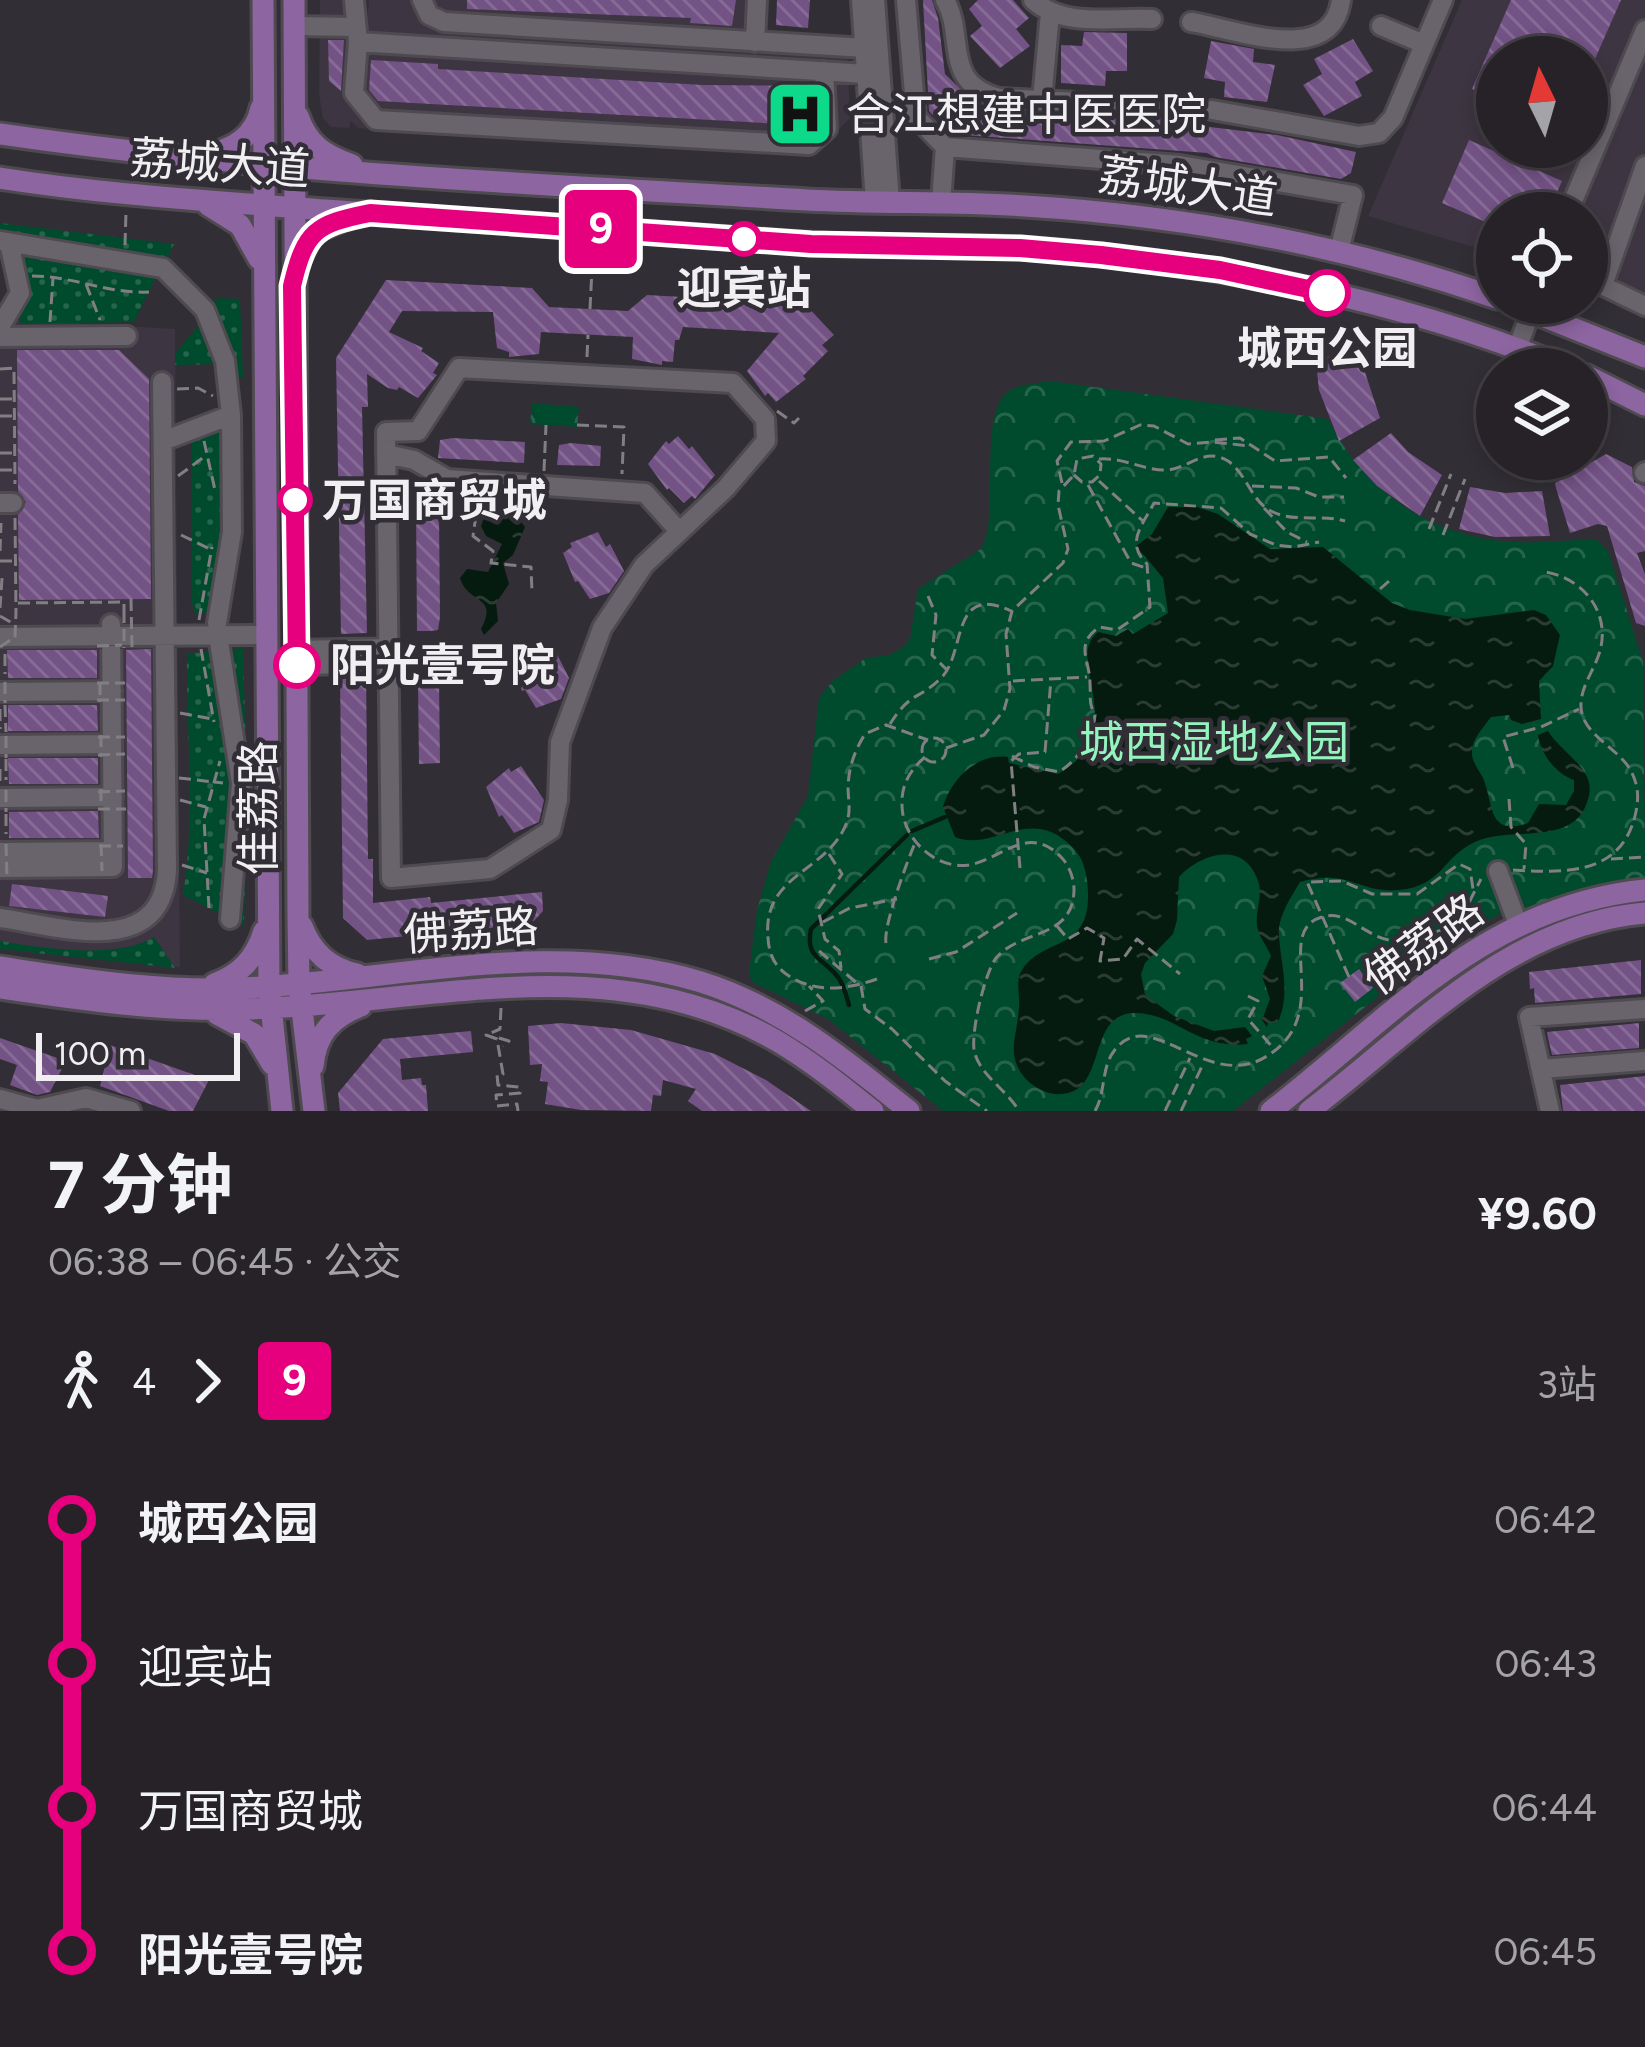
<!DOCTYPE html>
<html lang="zh">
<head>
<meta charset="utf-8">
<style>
  :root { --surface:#262228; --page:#2e2a30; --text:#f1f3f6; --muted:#a4a4a8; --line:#423f45 }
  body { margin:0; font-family:Figtree,"Noto Sans SC",sans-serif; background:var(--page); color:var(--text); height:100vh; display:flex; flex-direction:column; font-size:45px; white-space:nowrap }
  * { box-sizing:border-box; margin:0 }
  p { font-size:39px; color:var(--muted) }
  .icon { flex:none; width:66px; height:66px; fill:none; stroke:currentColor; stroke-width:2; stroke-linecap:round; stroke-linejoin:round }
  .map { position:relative; height:1111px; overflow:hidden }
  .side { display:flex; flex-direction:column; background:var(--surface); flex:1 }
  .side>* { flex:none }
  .badge { padding:0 24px; border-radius:9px; font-size:42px; line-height:78px }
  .needle { width:78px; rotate:355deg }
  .tools { position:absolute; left:1476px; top:36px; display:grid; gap:24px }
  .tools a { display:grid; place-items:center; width:132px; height:132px; border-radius:50%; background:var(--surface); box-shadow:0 6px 18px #0003,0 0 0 3px var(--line); font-size:60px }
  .scale { position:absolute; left:36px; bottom:30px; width:204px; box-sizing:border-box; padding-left:12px; border:6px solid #f2eff3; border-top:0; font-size:33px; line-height:42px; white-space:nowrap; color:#f2eff3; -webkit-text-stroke:9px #322e35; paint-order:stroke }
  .map>.badge { position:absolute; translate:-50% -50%; box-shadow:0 0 0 6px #fff }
  .legs { display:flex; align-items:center; gap:18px; height:132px; padding:0 48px; font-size:39px }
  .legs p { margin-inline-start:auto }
  .overview { display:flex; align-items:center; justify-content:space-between; height:204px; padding:0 48px }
  h1 { font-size:66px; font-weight:700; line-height:90px }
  ul { padding:0 48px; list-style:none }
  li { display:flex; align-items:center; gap:42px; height:144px; font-size:45px }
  li i { display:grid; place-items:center; width:18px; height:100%; margin:0 15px; background:currentColor }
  li i::after { content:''; width:30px; height:30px; margin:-15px; border:9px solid; border-radius:50%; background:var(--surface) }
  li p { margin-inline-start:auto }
  li:first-child i { background:linear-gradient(#0000 50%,currentColor 0) }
  li:last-child i { background:linear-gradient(currentColor 50%,#0000 0) }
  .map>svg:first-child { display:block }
  .built { fill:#3d3541; fill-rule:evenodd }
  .grass { fill:url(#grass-dots) }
  .park { fill:url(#park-crowns) }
  .water { fill:url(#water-ripples) }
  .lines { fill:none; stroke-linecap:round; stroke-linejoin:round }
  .stream { stroke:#061b10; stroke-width:4.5 }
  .building { fill:url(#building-back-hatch) }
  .minor-tunnel { stroke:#4f4b52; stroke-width:18; stroke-dasharray:18 9; stroke-linecap:butt }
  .minor-casing { stroke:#4e4a50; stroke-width:24 }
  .major-casing { stroke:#4e4a50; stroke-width:27 }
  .path { stroke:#827f84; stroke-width:3; stroke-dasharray:12 6; stroke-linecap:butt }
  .minor { stroke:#69646c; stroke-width:18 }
  .major { stroke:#8d65a1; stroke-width:21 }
  .path-bridge { stroke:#827f84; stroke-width:3; stroke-dasharray:12 6; stroke-linecap:butt }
  .line-1-casing { stroke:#fff; stroke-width:27 }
  .line-1 { stroke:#e6007e; stroke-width:18 }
  .stop-1-dot { fill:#fff; stroke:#e6007e; stroke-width:6 }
  .labels { text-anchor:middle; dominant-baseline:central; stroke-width:9; stroke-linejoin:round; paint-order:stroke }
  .poi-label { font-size:45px; fill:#f2eff3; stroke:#322e35; text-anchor:start }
  .street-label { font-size:45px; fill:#f2eff3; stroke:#322e35 }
  .stop-label { font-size:45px; font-weight:bold; fill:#f2eff3; stroke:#322e35 }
  .park-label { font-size:45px; fill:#94f4be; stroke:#322e35 }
</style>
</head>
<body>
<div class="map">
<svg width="1645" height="1111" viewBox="0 0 1645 1111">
  <defs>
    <pattern id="grass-dots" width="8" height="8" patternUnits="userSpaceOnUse" patternTransform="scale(3)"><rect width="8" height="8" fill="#004b2d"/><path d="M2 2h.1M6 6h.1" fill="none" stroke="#26654c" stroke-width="1.8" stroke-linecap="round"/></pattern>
    <pattern id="park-crowns" width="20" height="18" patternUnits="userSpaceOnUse" patternTransform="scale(3)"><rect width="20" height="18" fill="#004b2d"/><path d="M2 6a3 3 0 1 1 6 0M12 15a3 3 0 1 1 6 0" fill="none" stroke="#26654c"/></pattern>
    <pattern id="water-ripples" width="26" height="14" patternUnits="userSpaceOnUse" patternTransform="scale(3)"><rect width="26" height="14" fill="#061b10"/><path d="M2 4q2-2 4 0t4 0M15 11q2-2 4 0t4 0" fill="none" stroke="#2b3c33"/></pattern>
    <pattern id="building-back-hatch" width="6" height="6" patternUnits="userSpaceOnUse" patternTransform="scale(3)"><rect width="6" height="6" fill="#735285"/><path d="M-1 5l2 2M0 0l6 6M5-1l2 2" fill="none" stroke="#876b97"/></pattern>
  </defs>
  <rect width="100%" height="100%" fill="#322e35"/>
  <path class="built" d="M320 0H361L358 34H366L369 0H763L761 34 847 40 850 118 814 155 358 128 351 121 349 128 331 127 323 118 319 94Z
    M1462 0H1645V315L1587 290V213H1497V254L1368 216ZM1497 57H1587V147H1497Z
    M0 319 175 329 180 967 0 949Z"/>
  <path class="grass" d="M0 223 174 244 164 264 0 237Z
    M17 251 158 273 134 322 19 324 25 298Z
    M219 298 240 299 243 377H236L209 307Z
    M201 323 221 364 175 365V353Z
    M223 425 230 522 213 612 195 613 191 600 192 438Z
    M243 648 247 787 244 926 183 895C196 816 186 733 187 654Z
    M154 937 175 968 0 949V941C43 948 116 960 154 937Z"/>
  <path class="park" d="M1050 381 1328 419C1363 491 1433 538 1513 542 1541 544 1569 539 1597 540L1608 551 1643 662 1645 879 1579 890 1520 912 1516 904 1435 952 1233 1111H943L828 1019 752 982 749 973 757 910 771 862 808 796 819 697 835 679 866 658 889 655 903 647 910 639 918 589 981 549C1002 512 975 411 1011 390 1021 384 1038 383 1050 381Z
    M532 403 579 407 577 427 530 424Z"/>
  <path class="water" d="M1168 507H1197L1218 514 1270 549 1323 547 1392 603 1410 610 1465 619 1534 610 1546 615 1560 635 1553 666 1539 681 1541 719 1522 724 1511 720 1509 715 1491 717C1484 727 1472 739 1472 751 1471 761 1479 770 1483 778 1494 804 1487 837 1528 823L1539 804 1566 805 1574 791V780C1556 774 1540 753 1538 735L1548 731C1558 747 1575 757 1585 773 1590 781 1591 790 1588 799 1576 848 1510 825 1475 842 1442 857 1443 886 1399 890 1359 894 1349 868 1300 882 1291 897 1277 918 1279 936 1281 967 1291 992 1278 1022L1268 1023 1267 1027 1262 1020 1270 999 1262 976 1271 956C1267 946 1261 940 1258 930 1253 913 1264 897 1258 881 1244 839 1200 854 1179 877L1177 920 1173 934 1145 963 1141 974 1145 995 1174 1016 1214 1031 1245 1027 1252 1036 1246 1039 1248 1044C1196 1050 1176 1013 1135 1013 1086 1013 1108 1091 1062 1094 1050 1095 1038 1090 1029 1082 1003 1057 1018 1036 1019 1006 1020 993 1015 981 1022 970 1044 936 1090 953 1088 892 1087 877 1085 860 1074 849 1031 802 993 853 955 837L943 807C951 779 977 753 1008 757L1009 763 1058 774C1135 730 1062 660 1098 632L1116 636 1128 629 1133 634 1168 613 1163 578 1136 546 1152 534Z
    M495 515 517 517 525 527 513 555 503 563 509 584 496 603 498 621 484 635 481 629C499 594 468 605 460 578L467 569 488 572 502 544 486 536 481 526 484 518Z"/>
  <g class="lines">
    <path class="stream" d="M912 831 945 817
      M849 1005C846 995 844 985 838 977 822 957 805 958 811 929L907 835"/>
  </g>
  <path class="building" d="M467 0H736L732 26 690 23 691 18 467 9Z
    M777 0H810L808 28 776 25Z
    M923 0H932L938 18 945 74 982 110 1114 117H1129L1130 110 1172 109 1178 114 1194 116V122L1210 127 1277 135 1356 152 1351 173 1341 179 1215 157 1207 153 951 134 929 111Z
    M978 0H1013L1029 18 1016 29 1030 46 1000 68 970 36 982 26 969 9Z
    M1511 0H1621L1587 77V57H1497V100L1472 89Z
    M1084 32 1127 33V71H1106L1105 86 1061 83V45L1082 46Z
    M1353 39 1373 71 1355 82 1362 96 1324 116 1303 85 1322 74 1314 59Z
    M328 40H344L341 91 329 81Z
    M1211 41 1254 49 1253 62 1275 65 1267 102 1224 97 1225 82 1204 78Z
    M371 60 438 64V69L703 85 811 86 813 112 799 125 378 101 369 90Z
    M1469 140 1562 181 1548 213H1497V227L1442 203Z
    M386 280 532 288 549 307 628 311 647 295 805 304 834 335 822 345 828 351 803 376 806 379 776 402 768 393 765 396 747 371 779 333 683 327 679 340H675L673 362 662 361V365L632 359 633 337 541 332 539 354 509 357V352L497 348 493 312 402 311 389 332 423 348 421 351 439 363 433 373 437 375 418 398 399 387 397 390 388 388 367 374 368 407H362L367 633 341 634 336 358Z
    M17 350H119L149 379 151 599 19 600 18 515 26 502 18 491Z
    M1315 353 1363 366 1380 418 1339 441 1319 390Z
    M1391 433 1408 452 1442 475 1420 516 1377 486 1353 460Z
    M678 436 689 449 692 446 715 475 695 499 692 496 684 503 669 488 667 490 648 464 666 441 669 444Z
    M453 438 525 442 524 463 438 458 440 440Z
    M571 443 601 446 600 466 557 465 559 445Z
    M1606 454 1632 467 1634 482 1645 486V551L1637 553 1645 574V626L1636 623 1607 526 1598 524 1570 533 1556 488 1555 483Z
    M1470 487 1505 493 1542 491 1550 536 1495 537 1459 529Z
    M416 501 437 503 439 515 440 617 438 630 431 631H417Z
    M598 532 606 547 610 544 624 571 609 593 590 599 578 581 575 582 563 553 572 547 570 543Z
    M545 642 553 656 557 654 569 678 561 699 536 708 525 690 522 691 509 662 519 656 517 653Z
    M151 649 153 870 152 878H128L126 650Z
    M7 650H97V678H8Z
    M366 671 368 859H373V903L430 897 431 903 542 892 543 911 531 924 367 940 343 918 340 678Z
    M418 679 439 680 440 763 419 764Z
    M8 705H97L98 731H8Z
    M8 758H98V784H9Z
    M521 766 544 800 539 822 514 833 502 815 499 817 486 787 509 768 511 772Z
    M98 811 99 838H9V812Z
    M12 884 108 896 105 917 9 906Z
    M1641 960V994L1535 1003 1534 988 1530 989 1529 972Z
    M1359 969 1373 988 1355 1002 1340 983Z
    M561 1023 631 1030 715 1054 766 1080 811 1111H702L688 1101 696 1089 663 1080 661 1096 653 1095 651 1111 581 1110 545 1104 548 1082 540 1081 542 1064 530 1065 528 1026Z
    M1639 1023V1048L1552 1055 1548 1038 1547 1032Z
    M471 1031 473 1052 400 1059 402 1080 421 1078 422 1085H426L428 1111H340L338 1093 383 1039Z
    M0 1038 66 1061 50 1092 37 1095 10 1085 17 1065 0 1059Z
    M110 1045 209 1080 193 1111H169L100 1086Z
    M1645 1076V1111H1563L1560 1085Z"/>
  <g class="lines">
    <path class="minor-tunnel" d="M1115 104 1162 103 1212 110"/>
    <g class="minor-casing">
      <path id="minor" d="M354 0 358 42 354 93 376 120 809 145 827 129 824 71
        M422 0 429 15 444 22 865 48
        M861 0 875 201
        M875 0 890 202
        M906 0 916 117 945 147 1180 165 1353 195 1339 251
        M945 0C966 35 941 83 999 98L1115 104
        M1033 0C1064 28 1112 17 1152 19
        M1191 22C1233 28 1332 69 1341 0
        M294 26 354 27
        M1381 26 1424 44
        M358 42 867 74
        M755 42 757 0
        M1042 100 1050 13
        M1212 110 1359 136 1379 133 1393 118 1443 0
        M941 203 945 147
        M1568 213 1645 30
        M0 241 163 268 205 310 225 361 231 415 232 532 217 623
        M1587 278 1645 306
        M1603 285 1645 166
        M0 327 20 293 9 243
        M0 337 127 336
        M1517 349 1534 303
        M459 368 733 383 765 419 766 441 726 488 644 565 602 628 560 742 558 800 551 830 490 869 391 878 386 432 418 431Z
        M163 441 231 415
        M386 454 414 460 447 479 645 493 679 531
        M1644 473 1645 472
        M0 503H13
        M218 635 241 783 230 919
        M0 637 266 635
        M297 650 388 648
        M297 665 352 664
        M0 692 112 691
        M0 745 112 744
        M0 798 113 797
        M0 852 113 851
        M0 868 113 867 111 624
        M1498 871 1518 924
        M0 918C58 926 161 961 167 871L162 382
        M1541 1069 1645 1061
        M0 1099 37 1109 86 1098 131 1111
        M1550 1111 1529 1017 1645 1009"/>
    </g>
    <g class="major-casing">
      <path id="major" d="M263 0 269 987 282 1111
        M294 0 298 916 299 984 314 1111
        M298 116C308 145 324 155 352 165
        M0 134C267 173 538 184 807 200 880 204 953 201 1025 206 1187 216 1344 245 1497 298
        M207 155C233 149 255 137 261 108
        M0 178C108 195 216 201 325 210 485 222 645 233 805 243 878 248 951 244 1023 248 1210 261 1396 298 1570 369
        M208 205 240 225 259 259
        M298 262 313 232 352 216
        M1510 303 1645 357
        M1587 376 1645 405
        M302 926C312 952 329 968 357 974
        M0 967C80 979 164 993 246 988 395 980 554 937 701 982 781 1007 845 1059 909 1111
        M214 984C241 974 255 959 264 931
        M0 988C80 1000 165 1012 247 1009 425 1004 611 945 777 1041 811 1061 842 1086 873 1111
        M217 1014 254 1034 272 1064
        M313 1066C316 1034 332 1017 361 1006
        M1271 1111C1391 1018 1485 906 1645 890
        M1309 1111C1413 1032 1507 925 1645 913"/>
    </g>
    <path class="path" d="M125 245 126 212
      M32 276C73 276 108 294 149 292
      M86 284 100 320
      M590 309 593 249
      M50 322 53 278
      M587 357 588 335
      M0 369 14 368 15 484
      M177 389 198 388 213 396
      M0 399H13
      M777 411 794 423 799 418
      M0 416H13
      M577 425 624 427 622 474
      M1215 440 1240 438 1275 461 1329 457 1346 478
      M204 441 215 490
      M0 453H13
      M1099 459C1123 457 1142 470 1165 470 1188 470 1203 446 1228 461 1247 474 1251 501 1271 511 1293 523 1321 514 1345 521
      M0 470H13
      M544 471 546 425
      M178 476 204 457
      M1099 481 1144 522
      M1062 483 1057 461 1071 442 1104 441 1140 425 1154 426 1188 444 1213 442 1250 446
      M1088 485 1131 563 1146 568
      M1252 486 1296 488 1319 497H1344
      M511 497V510L477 508 473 536 493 551 491 563 531 567 532 592
      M1264 508 1287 532 1307 542
      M15 518 16 612
      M1429 529 1451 474
      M181 535 210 549
      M1443 535 1465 479
      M0 551 1 523
      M0 561H16
      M1380 589 1389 581
      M928 596 936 615 932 655 946 669
      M18 603 124 602V611
      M0 608 2 578
      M199 620 212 547
      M201 649 214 722
      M5 654V674
      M1013 681 1087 677
      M5 705 6 732
      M0 709V729
      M180 713 212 719
      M890 724C910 692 918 700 940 679 967 655 949 582 1011 611
      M922 750a12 12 0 1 1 24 0a12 12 0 1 1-24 0Z
      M946 748 984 735 1004 710 1010 689 1006 634 1012 611 1063 563 1068 549 1058 505 1059 491 1074 475 1077 459 1093 456 1101 464 1100 475 1092 482H1082L1074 475
      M1012 756 1034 767 1059 772C1078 760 1093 738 1095 715 1088 702 1091 698 1090 684 1090 659 1074 645 1099 627L1117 630 1150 607 1147 564C1125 543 1142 526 1154 503L1221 508 1250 534 1276 545 1294 547 1319 542
      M925 757C910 770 901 785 902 805 902 838 935 870 969 865 1002 859 1028 823 1061 857 1069 865 1074 878 1074 890 1073 940 1020 929 996 958 985 972 969 1037 975 1054 982 1077 1007 1090 1019 1111
      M6 759V780
      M1513 768 1503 737 1541 727 1579 709
      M0 769V783
      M179 778 223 783
      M1509 799 1511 827 1526 844 1524 869
      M180 800 206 807
      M6 814V834
      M829 854 842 874 818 909 825 939 839 951 841 968
      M1611 859 1645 857
      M182 865 207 873
      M1020 868 1011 761 1019 754 1045 752 1051 679
      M1513 870C1563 873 1620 876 1635 816 1639 800 1639 786 1631 771 1619 748 1582 735 1581 707 1580 688 1593 672 1599 654 1612 615 1585 579 1546 572
      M209 908 204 819 220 761
      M823 922 850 908 897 899
      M1057 926 1068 939 1087 928 1104 938 1100 961 1123 959 1137 939 1180 974
      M886 943C883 926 907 862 915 843
      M819 951 858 984
      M929 959 956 952 1017 913
      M1349 977 1307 882 1342 881 1372 894H1417L1459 864 1470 869 1473 889
      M877 979C848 989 817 994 789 976 775 967 769 955 768 938 762 873 828 873 847 822 851 810 848 798 848 786 849 766 855 750 865 734L886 725 928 740
      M861 986 865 1009 892 1029 945 1081 987 1111
      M1248 996 1258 1001 1248 1019 1274 1049
      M501 1008 500 1029 486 1035 497 1039 503 1074 497 1075 498 1085 519 1087 520 1093 496 1095 497 1106 517 1104 518 1111
      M805 1011 823 1001 809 986
      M499 1038 509 1041 503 1046
      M1095 1111C1106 1092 1101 1068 1114 1051 1151 1000 1210 1100 1273 1052 1332 1009 1273 931 1322 917 1346 909 1365 936 1389 940 1414 943 1437 932 1459 922L1481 879
      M1165 1111 1190 1058
      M1181 1111 1203 1064"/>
    <use href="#minor" class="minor"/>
    <use href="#major" class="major"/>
    <path class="path-bridge" d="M131 599 132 648
      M124 611V648
      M0 616 14 624
      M97 646 122 645
      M0 647 15 637 16 612
      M5 682V703
      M97 683H125
      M100 683V702
      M97 700H125
      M101 735V757
      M6 736V758
      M98 737H125
      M98 755 125 754
      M101 789V805
      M6 790V812
      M98 792 125 791
      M98 809H126
      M6 844 7 878
      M101 844 102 871
      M99 846H123"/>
  </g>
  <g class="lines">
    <g class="line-1-casing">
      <path id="line-1" d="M297 665 292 286C305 231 315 224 370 213L811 244 1020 248 1101 255 1220 270 1327 293"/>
    </g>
    <use href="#line-1" class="line-1"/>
  </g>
  <defs>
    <g id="hospital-square" transform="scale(3.45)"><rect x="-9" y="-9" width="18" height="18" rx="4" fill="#0dd98a" stroke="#322e35"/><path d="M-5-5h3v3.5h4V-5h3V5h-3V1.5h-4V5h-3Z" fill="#111"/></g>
  </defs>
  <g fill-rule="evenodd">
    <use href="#hospital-square" x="800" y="114"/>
  </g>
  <g class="stop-1-dot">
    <circle cx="744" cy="239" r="15"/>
    <circle cx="1327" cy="293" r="21"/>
    <circle cx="295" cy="500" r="15"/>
    <circle cx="297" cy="665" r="21"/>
  </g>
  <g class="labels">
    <g class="poi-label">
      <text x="846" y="114">合江想建中医医院</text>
    </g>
    <g class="street-label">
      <text transform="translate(220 163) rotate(4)">荔城大道</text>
      <text transform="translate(1188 186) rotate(8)">荔城大道</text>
      <text transform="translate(258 808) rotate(-90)">佳荔路</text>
      <text transform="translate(471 930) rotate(-4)">佛荔路</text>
      <text transform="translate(1423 944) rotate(-36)">佛荔路</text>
    </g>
    <g class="stop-label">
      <text x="744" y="288">迎宾站</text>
      <text x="1327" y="348">城西公园</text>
      <text x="322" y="500" text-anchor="start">万国商贸城</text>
      <text x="330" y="665" text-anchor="start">阳光壹号院</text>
    </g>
    <g class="park-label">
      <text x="1214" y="742">城西湿地公园</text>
    </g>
  </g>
</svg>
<div class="tools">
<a><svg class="needle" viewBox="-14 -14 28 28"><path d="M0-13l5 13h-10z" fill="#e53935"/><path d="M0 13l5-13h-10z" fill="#a4a4a8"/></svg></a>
<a><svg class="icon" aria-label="locate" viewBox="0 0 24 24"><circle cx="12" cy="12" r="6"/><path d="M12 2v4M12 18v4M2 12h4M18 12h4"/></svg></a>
<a><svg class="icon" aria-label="layers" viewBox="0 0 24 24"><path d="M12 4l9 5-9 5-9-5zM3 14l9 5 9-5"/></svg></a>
</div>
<div class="scale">100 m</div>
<b class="badge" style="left:601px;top:229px;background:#e6007e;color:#fff">9</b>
</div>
<section class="side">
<div class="overview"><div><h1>7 分钟</h1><p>06:38 – 06:45 · 公交</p></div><b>¥9.60</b></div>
<div class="legs"><svg class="icon" aria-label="walk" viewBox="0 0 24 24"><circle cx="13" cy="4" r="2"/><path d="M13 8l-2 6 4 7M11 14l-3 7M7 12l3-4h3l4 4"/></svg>4<svg class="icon" aria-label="forward" viewBox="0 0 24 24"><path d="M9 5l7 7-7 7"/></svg><b class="badge" style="background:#e6007e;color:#fff">9</b><p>3站</p></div>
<ul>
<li><i style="color:#e6007e"></i><b>城西公园</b><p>06:42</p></li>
<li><i style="color:#e6007e"></i><span>迎宾站</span><p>06:43</p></li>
<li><i style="color:#e6007e"></i><span>万国商贸城</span><p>06:44</p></li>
<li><i style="color:#e6007e"></i><b>阳光壹号院</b><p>06:45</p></li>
</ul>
</section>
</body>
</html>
